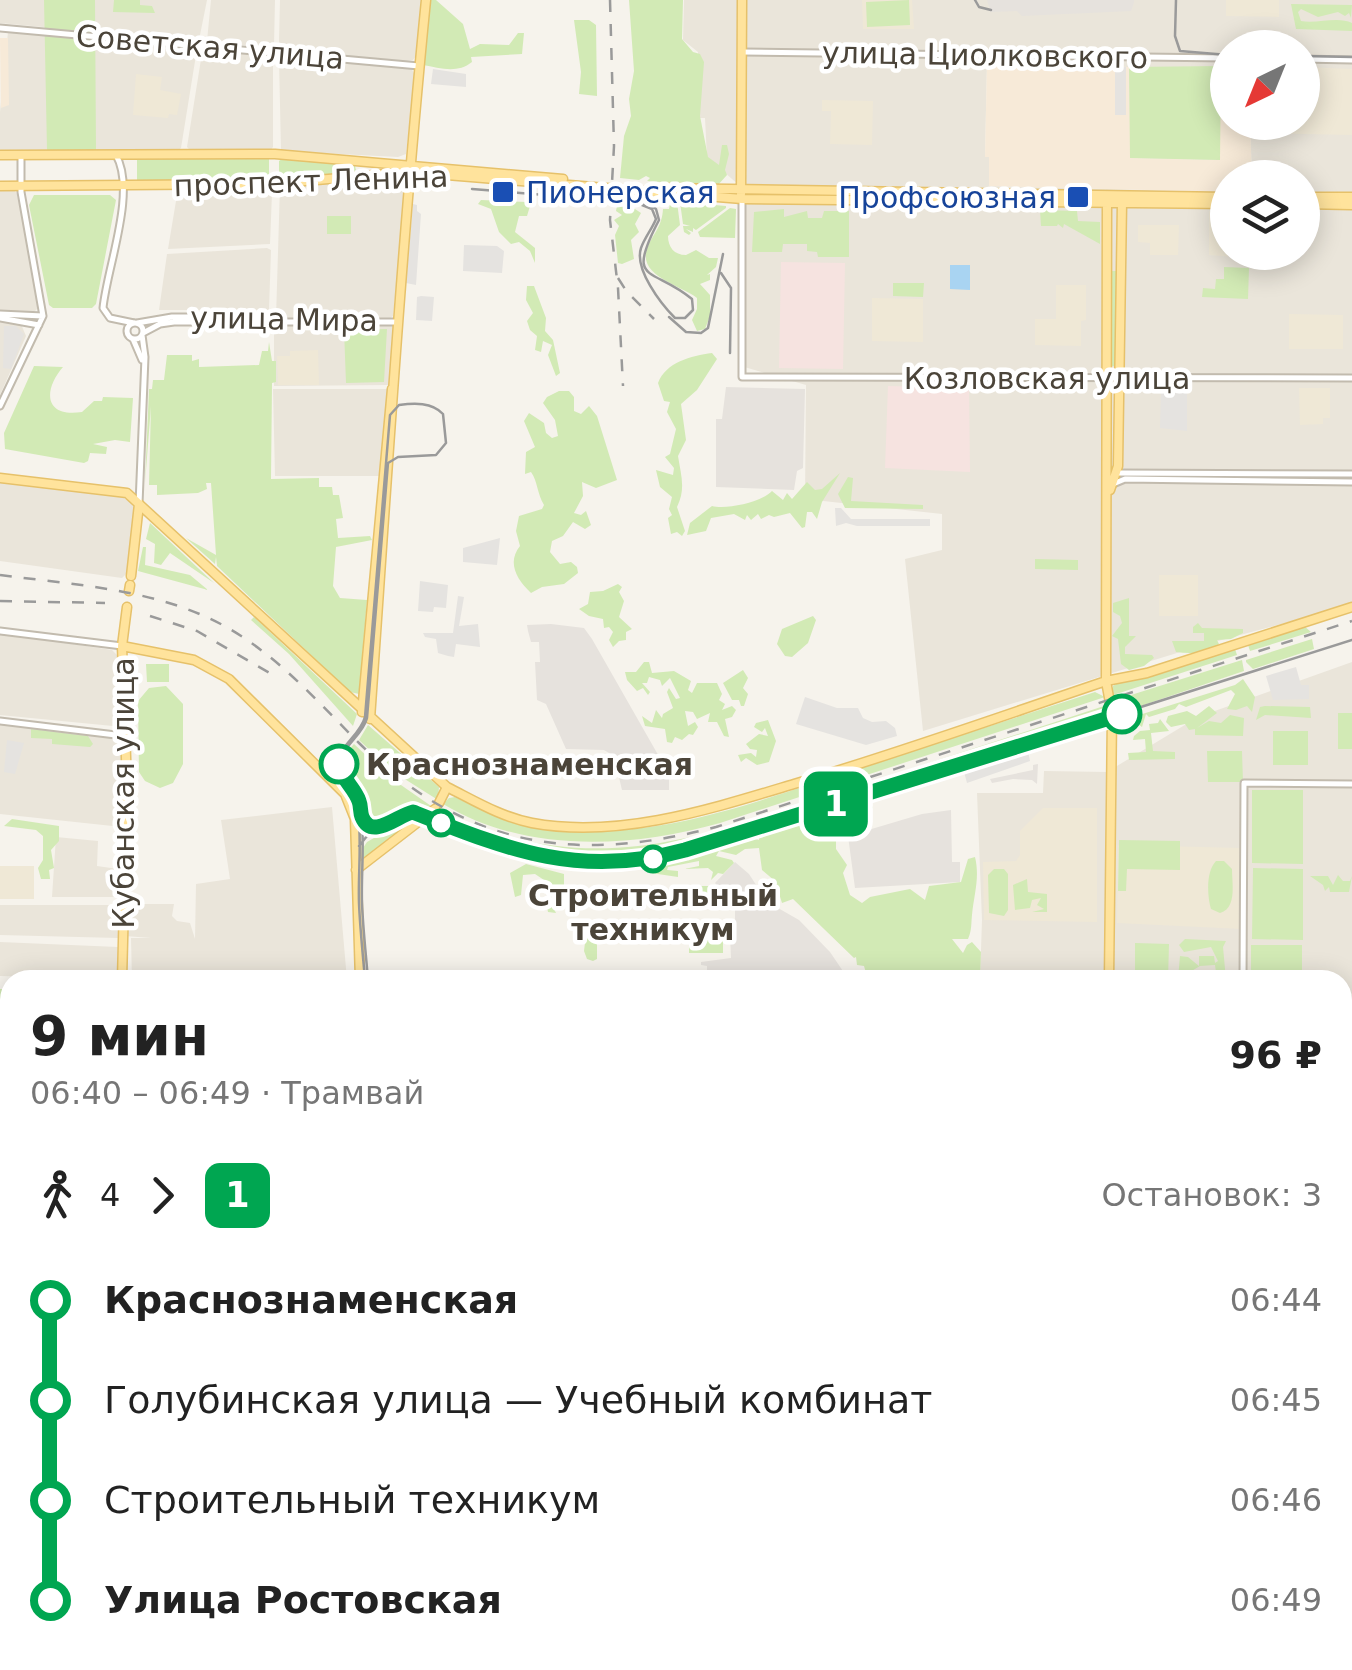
<!DOCTYPE html>
<html lang="ru">
<head>
<meta charset="utf-8">
<style>
  :root { --surface:#fff; --page:#f6f6f6; --text:#222; --muted:#767676 }
  body { margin:0; font-family:"DejaVu Sans",sans-serif; background:var(--page); color:var(--text); height:100vh; display:flex; flex-direction:column; font-size:38px; white-space:nowrap }
  * { box-sizing:border-box; margin:0 }
  p { font-size:32px; color:var(--muted) }
  .icon { flex:none; width:55px; height:55px; fill:none; stroke:currentColor; stroke-width:2; stroke-linecap:round; stroke-linejoin:round }
  .map { position:relative; flex:1; overflow:hidden }
  .details { position:absolute; left:0px; top:970px; width:1352px; height:700px; display:flex; flex-direction:column; background:var(--surface); border-radius:30px 30px 0 0; box-shadow:0 5px 25px #0003 }
  .details>* { flex:none }
  .badge { padding:0 20px; border-radius:15px; font-size:35px; line-height:65px }
  .needle { width:65px; rotate:223deg }
  .controls { position:absolute; left:1210px; top:30px; display:grid; gap:20px }
  .controls a { display:grid; place-items:center; width:110px; height:110px; border-radius:50%; background:var(--surface); box-shadow:0 5px 25px #0003; font-size:50px }
  .map>.badge { position:absolute; translate:-50% -50%; box-shadow:0 0 0 5px #fff }
  .legs { display:flex; align-items:center; gap:15px; height:110px; padding:0 30px; font-size:32px }
  .legs p { margin-inline-start:auto }
  .headline { display:flex; align-items:center; justify-content:space-between; height:170px; padding:0 30px }
  h1 { font-size:55px; font-weight:700; line-height:75px }
  ul { padding:0 30px; list-style:none }
  li { display:flex; align-items:center; gap:35px; height:100px; font-size:38px }
  li i { display:grid; place-items:center; width:15px; height:100%; margin:0 12px; background:currentColor }
  li i::after { content:''; width:25px; height:25px; margin:-12px; border:8px solid; border-radius:50%; background:var(--surface) }
  li p { margin-inline-start:auto }
  li:first-child i { background:linear-gradient(#0000 50%,currentColor 0) }
  li:last-child i { background:linear-gradient(currentColor 50%,#0000 0) }
  .map>svg:first-child { display:block }
  .residential { fill:#eae5da; fill-rule:evenodd }
  .commercial { fill:#f7ead8 }
  .industrial { fill:#e6e2dd }
  .education { fill:#efe8d6 }
  .medical { fill:#f6e3e0 }
  .green { fill:#d2eab5 }
  .parking { fill:#e5e3e0 }
  .water { fill:#a9d4f2 }
  .lines { fill:none; stroke-linecap:round; stroke-linejoin:round }
  .stream { stroke:#a9d4f2; stroke-width:2.5 }
  .minor-casing { stroke:#c2bbae; stroke-width:9 }
  .major-casing { stroke:#e6c16a; stroke-width:11 }
  .highway-casing { stroke:#e0a43c; stroke-width:12 }
  .minor { stroke:#fff; stroke-width:5 }
  .major { stroke:#ffe39c; stroke-width:8 }
  .highway { stroke:#ffcf6e; stroke-width:9 }
  .tram { stroke:#9a9a9a; stroke-width:2.5 }
  .rail { stroke:#9a9a9a; stroke-width:2.5; stroke-dasharray:12 12; stroke-linecap:butt }
  .line-1-casing { stroke:#fff; stroke-width:22 }
  .line-1 { stroke:#00a651; stroke-width:15 }
  .transit-dot { fill:#1a4fb4; stroke:#fff; stroke-width:4 }
  .stop-1-dot { fill:#fff; stroke:#00a651; stroke-width:5 }
  .labels { text-anchor:middle; dominant-baseline:central; stroke-width:9; stroke-linejoin:round; paint-order:stroke }
  .street-label { font-size:30px; fill:#4b4439; stroke:#fff }
  .transit-label { font-size:30px; fill:#164399; stroke:#fff; text-anchor:start }
  .stop-label { font-size:30px; font-weight:bold; fill:#4b4439; stroke:#fff; text-anchor:start }
</style>
</head>
<body>
<div class="map">
<svg width="1352" height="1670" viewBox="0 0 1352 1670">
  <rect width="100%" height="100%" fill="#f6f3ec"/>
  <path class="residential" d="M0 0H207L200 35 193 41 0 23Z
    M211 0H275L274 45 270 48 207 41Z
    M280 0H424L418 53 413 60 407 61 286 50 279 42Z
    M684 0H1352V605L1203 645 923 731 905 559 942 550V514L805 499 806 385 741 366 740 186 707 157 705 118H699L698 52 683 40ZM1228 48H1302V122L1250 123 1252 177 1302 178V252H1228L1227 192 989 186V157L985 156 987 63 1129 68 1130 158 1220 160 1221 66H1227Z
    M8 32 194 50 196 55 181 148 177 151 0 152V112Z
    M207 50 269 55 273 58V147L270 151H191L187 147 202 53Z
    M284 56 411 68 415 75 406 154 398 157 281 151 279 59Z
    M397 179 406 186 393 316 389 319 276 318 280 186Z
    M0 188H13L17 194 40 306 33 313 0 312Z
    M268 188 272 193 270 244 168 249 178 189Z
    M267 248 271 250 269 310H159L167 254Z
    M0 321 21 324 26 336 0 395Z
    M274 325 394 326 389 385 274 386Z
    M273 389H389L382 476H275Z
    M0 482 127 496 135 510 129 571 122 578 0 561Z
    M0 633 112 650 119 657 122 668 117 669 120 712 124 713 123 727 0 715Z
    M1352 662V1072L1343 1071 1342 980H980L982 920 977 793H1043L1044 771 1107 772 1198 717Z
    M0 723 121 738 125 744 122 827 0 814Z
    M332 807 347 980H132L131 938H151L125 936 124 904H174L172 916 177 921 190 923 195 939 196 884 230 879 221 820Z
    M56 837 98 841 97 866 118 869 116 897H52Z
    M0 905H119L118 938 0 935Z
    M0 942 118 947 117 979 0 976Z
    M0 1110H10V1660H105L98 1670H0Z
    M1343 1178H1352V1233L1343 1234Z
    M178 1660H511L514 1670H192L176 1665Z
    M776 1660H1069L1079 1670H760Z"/>
  <path class="commercial" d="M0 38H8L9 105 1 108V112Z
    M987 62 1129 67 1131 158 1219 160 1221 66H1227L1228 122 1250 123 1252 177 1228 178 1227 192 989 186V157H985Z"/>
  <path class="industrial" d="M987 0H1134V2L1131 11 1022 16 1017 11 991 12Z
    M726 387 805 389 803 468 797 471 794 490 716 487V419H722Z
    M551 624 584 628 592 639 669 774V790H622L614 756 604 750 566 749 546 704 537 700 535 662H540L539 642H531L528 631 527 625Z
    M1038 764 1037 784 1032 780 1013 779 992 783 990 779 1033 770V765Z
    M951 810 952 862H960V882L855 888 848 836 922 814Z
    M735 862 749 874 762 894 761 907 778 908 799 920 830 952 849 980H707V966L701 965V962L731 958 730 935 735 934V906L715 883Z
    M1342 1424H1347L1352 1434V1448L1343 1451 1352 1485V1508L1343 1512Z
    M575 1660H665L670 1670H579Z"/>
  <path class="education" d="M862 0H912L914 29H863Z
    M1226 0H1279V17L1226 16Z
    M1303 67 1352 69V135L1264 133V123L1302 122Z
    M136 74 162 77 160 90 181 94 177 115 169 114 168 118 133 115Z
    M822 100 873 101 872 145 830 144 831 111H822Z
    M1209 211 1227 212 1228 252 1248 253V258L1209 255Z
    M1138 225H1179L1178 255H1150V243L1138 242Z
    M1056 285H1086V320L1081 321V346L1035 345V319H1056Z
    M872 298 923 299V342L872 341Z
    M1289 314 1343 315V349H1289Z
    M318 350 319 385H278L277 356H290V351Z
    M1299 388H1330V418H1323V424L1300 425Z
    M1159 575H1198V616H1159Z
    M1043 808H1097V922L984 920 983 862 1016 861 1020 855V831Z
    M1118 845 1242 848V929L1117 923Z
    M0 866H34V899H0Z"/>
  <path class="medical" d="M781 262 845 263 843 369 779 368Z
    M888 386 969 388 970 472 885 468Z"/>
  <path class="green" d="M44 0H95L96 150H47Z
    M114 0H140V5L152 6 155 13 113 12Z
    M427 0H436L463 24 470 49 480 44 509 45 518 33H524L522 54 471 57 472 62C457 74 440 68 423 65Z
    M629 0H683L682 39 693 52 700 54 704 62 700 116 708 157 719 165 722 145H727L729 154 725 170 727 175 717 186 647 181 650 178 646 176 639 180 620 178 624 136 631 116 629 99 634 71Z
    M909 0 910 25 867 27 866 2Z
    M1291 4 1352 5 1351 18 1349 13 1345 16 1338 12 1318 17 1301 9 1298 12 1301 21C1317 24 1338 16 1352 23V31L1296 29Z
    M574 20H589L596 25 597 96 579 94 581 72Z
    M1221 66 1220 160 1130 158 1129 67Z
    M137 158H269V180H137Z
    M283 158 349 163 355 166 356 170 349 174 283 179 279 176V161Z
    M34 195H110L116 200 96 304 92 308H53L49 305 29 205Z
    M643 197 677 202 680 225 668 236C668 247 674 255 686 255L696 250 709 258H718L716 267 707 275 710 274V280L700 284 710 295V316L705 329 697 331 692 320 697 309V298C681 285 635 276 648 246 655 231 662 226 663 209H669L670 204 640 201Z
    M481 200 526 202 530 206 527 216H519L515 232 535 248V263L530 251 519 242 511 244 499 232 491 209 478 204Z
    M680 202 726 206V208L696 230 693 228V232L686 229 691 233 689 235 684 232 683 226H690L683 224Z
    M617 206 635 209 641 213 635 224 639 232 631 240 634 259 622 264 618 263 615 235 619 226 614 220 622 215 616 211Z
    M730 208 736 209 735 238 700 237 698 232Z
    M784 209V217L807 211 808 218H822L824 211H849V257H818L817 252 807 251V244H783L782 252H752L754 212Z
    M1040 210 1077 211 1078 221 1100 222V244L1064 224 1063 228 1058 224 1057 226H1041Z
    M327 216H351V234H327Z
    M1224 267 1249 268 1248 299 1202 297 1203 288 1215 289 1216 279H1224Z
    M1109 271H1118V366H1107Z
    M893 283H924L923 297 893 296Z
    M527 286H534L546 318 545 331 553 340 560 373 556 376 548 355 552 345 543 341 541 352 535 350 537 336 530 330 527 321 533 313 526 300Z
    M387 329 384 382 346 383 344 330Z
    M269 342 272 361H276V382L272 383 271 479 319 478V487H332L333 495H339L343 518 336 519 338 538 370 536 372 540 336 547 333 586 340 598 367 600 359 694 350 692 217 566 216 557 215 564 186 538 216 555 211 483H206L207 489 198 493 157 495V485H149L151 406 145 483 149 389H152L153 380H164L167 355H192V361L199 359V367L259 365 262 351H268Z
    M712 353 717 359 697 390 681 404 686 440 678 456C681 475 686 489 677 507L685 531 682 536 677 532 671 534 668 518 672 515 669 509 672 497 660 487 656 470 673 475 674 468 665 457 670 454 676 429 667 412 670 402 664 401 658 383C666 362 691 356 712 353Z
    M34 366 63 367C43 390 44 418 82 412L94 401H102L103 397 133 398 130 442 115 440 93 444 107 447 106 454 90 453 88 461 84 463 5 449 4 433Z
    M559 391H569L574 397V411L581 414 589 406 597 416 617 480 596 488 582 482 583 496 574 513 581 515 586 511 591 525 585 529 573 522 563 536 552 541 550 552 560 564 571 562 577 567 578 573 564 584 542 587 531 593C516 579 507 562 520 546L516 531 519 516 542 509 544 505C537 494 538 482 531 472L525 474 526 452 535 447 524 421 529 413 544 423 546 433 552 438 558 436 555 420 543 403 547 397Z
    M840 473 822 502 817 519 812 512H807L805 527 802 528 790 513 774 517 769 515 761 519 758 514 751 520 747 515 745 520 734 514 711 518 706 531 687 535 690 523 712 506C726 510 762 502 772 491L783 500 787 493 792 499 807 482 815 490 822 489Z
    M848 477 853 478 851 501 923 505V509L845 508 838 494Z
    M150 523 214 583 170 553 161 565 154 563 155 544 146 539Z
    M143 547H146L145 565 190 575 208 590 138 571Z
    M1035 559 1078 560V570L1035 569Z
    M618 584 622 587 619 592 624 601 619 617 632 629 626 632V640L619 641 613 647 609 640 613 632 609 627 604 628 603 619 589 616 579 609 588 604 590 592 603 591Z
    M1129 598V636H1136L1125 647V654L1152 655 1154 658 1144 666 1129 670 1121 664 1118 639 1112 636 1122 623 1120 616 1113 612V603Z
    M813 616 816 620 808 643 792 657 785 656 777 644 782 629Z
    M254 617 357 714 353 726 289 654 251 620Z
    M1198 623 1202 628 1243 629V633L1231 639 1217 640 1219 644C1207 654 1190 654 1176 652L1172 641H1204V633H1193V627Z
    M1304 626 1311 632 1250 651 1248 645Z
    M1312 639 1314 649 1253 669 1246 662V660Z
    M1235 649 1237 655 1110 696 1113 686 1118 683Z
    M1242 660 1244 671 1120 713 1112 701Z
    M644 662H649L652 673 674 671 691 681 688 690 692 693 697 683H717L722 694 719 700 725 704 722 710 732 706 736 710 732 717 725 719 729 737 724 736 717 722H708L710 713 697 719 693 712 685 711 688 726 695 722 698 727 693 735 689 734 682 740 675 737 672 743 667 742 665 729 645 726 642 716 652 723 656 710 662 718 663 714 673 708 667 692 669 688 676 699 680 698 670 678 662 686 660 680 649 677 647 683H642L650 692 648 695 643 688 637 691 627 680 625 672H636Z
    M146 664H169V682H147Z
    M743 670 748 678 743 688 748 694 744 706H741L739 700H732L723 683Z
    M1243 679 1255 697 1252 712 1247 706 1236 710 1227 709 1235 694 1231 690 1186 707 1179 704 1175 709 1149 717 1146 714 1142 727 1131 719 1126 728 1121 727 1120 721 1235 685Z
    M166 686 183 704V764L173 783 160 788 145 781 139 772 138 701 149 688Z
    M1095 692 1105 697 720 823C631 848 526 854 443 804L449 798 455 797C591 869 728 811 862 767 940 742 1018 717 1095 692Z
    M1107 705 1108 716 653 857 573 859 537 854 501 845 435 817 438 811C593 883 701 837 852 788 937 760 1022 733 1107 705Z
    M1209 706 1217 713 1197 728 1209 721 1221 723 1230 715 1244 718 1243 736 1195 735V729L1189 730 1185 724 1171 727 1166 722 1168 716 1187 711 1196 716Z
    M1265 706 1310 707 1311 718 1265 715 1256 720 1260 707Z
    M1338 713H1352V749H1338Z
    M1160 719 1169 731 1151 733 1153 751 1175 752V759L1129 760 1128 753 1146 752 1145 739 1133 740 1134 736 1140 731 1150 730 1149 724 1158 723Z
    M768 720 776 741 769 762 757 765 746 758 741 762 738 755 751 753 756 757 757 750 750 749 746 744 759 734 768 736 765 728 762 732 754 727 756 723Z
    M368 725 439 787 438 800 392 771 359 740Z
    M31 729 88 736 93 744 90 747 52 744V739L31 738Z
    M1273 731H1308V765H1273Z
    M354 744 388 776 434 808 426 815C405 807 398 818 379 826L368 823 361 798 343 773 345 754Z
    M1207 751H1242L1243 782H1208Z
    M1252 790H1303V864L1252 863Z
    M865 800 873 807 867 818 836 832V849L847 865 843 873 850 895 862 903 870 897 910 889 925 900 929 886 961 882 968 859 975 857C980 878 974 894 972 915 971 924 972 930 968 939H952L963 953 967 945 972 942 981 952 980 980H868L864 966 857 965 856 957 854 958 793 899 782 903 775 881 762 870 759 848 745 849 736 855 719 851 716 856 732 860 734 863 723 874 718 873 711 880 713 872 708 868 684 869 699 866V861L668 867 667 870 678 871V877L651 873C663 854 724 848 747 837L759 840V835Z
    M412 816 418 819 362 860 363 848 367 842Z
    M12 819 59 826V841L51 850 54 868 49 870 50 879H41L38 868 43 860V836L36 830 4 826Z
    M1119 840 1180 841V870L1127 869 1126 891H1118Z
    M1216 861H1224L1232 869C1232 884 1237 908 1220 913L1211 909C1207 896 1206 871 1216 861Z
    M526 864 564 874V898L552 905 556 913 548 912 546 902 552 900 544 884 547 882 535 874 523 875 521 895 515 897 510 873Z
    M1253 868 1303 869V940L1252 939Z
    M994 869H1004L1008 874V910L1004 916 989 913 988 875Z
    M1338 875 1343 881H1350L1352 876 1349 892H1330L1329 887 1325 891 1323 885 1310 876H1328L1333 885Z
    M1027 879 1028 892 1047 894V912H1032L1044 909 1037 905 1041 898 1032 900 1030 908 1015 910 1013 885Z
    M679 886H710L715 895 709 900H681L674 895Z
    M587 926 597 928V959L593 961 587 959 584 951Z
    M689 933H723V953H689Z
    M1185 939 1226 941 1223 947 1226 980H1217L1215 965 1200 966 1178 979 1180 956 1188 957 1199 966V956H1214L1215 963 1218 961 1211 947 1184 952 1179 945Z
    M1135 943 1169 944 1168 980H1135Z
    M1251 945H1302V980H1251Z
    M0 989H10V1082H0Z
    M1122 1660H1324L1328 1670H1123L1126 1667Z"/>
  <path class="parking" d="M1115 67H1126V115H1115Z
    M433 69 466 74V87L431 84Z
    M413 204 417 205V211L421 214 416 285 406 283Z
    M464 245 497 246 504 251 502 273 463 271Z
    M421 296 434 297 432 321 416 320 417 297Z
    M4 326H16L24 334 11 369 3 368Z
    M1161 389H1187V431L1160 428Z
    M835 508H841L851 519H930V526H857L846 523 836 526Z
    M500 538 497 565 463 562V548Z
    M420 581 448 585 446 608 434 607 433 612 418 611Z
    M458 596 464 597 459 626 478 624 480 647 456 644 454 657 448 656 438 653 436 639 425 637 423 633H453Z
    M1296 667 1301 685H1309V699L1273 700 1266 676Z
    M805 697 837 708H858L863 718 872 722 886 721 895 728 897 736 866 745 796 724Z
    M7 740 24 743 15 774 4 772Z
    M1028 751 1030 761 967 783 964 772Z"/>
  <path class="water" d="M950 265H970V290L950 289Z"/>
  <g class="lines">
    <path class="stream" d="M1165 1660 1167 1670"/>
    <g class="minor-casing">
      <path id="minor" d="M0 28 419 66
        M743 52 1228 58
        M1302 59 1352 60
        M21 155V192L43 316
        M116 155C137 192 107 267 103 308L110 318 134 323
        M742 199V377L1352 378
        M0 314 43 316
        M0 318 39 325
        M127 331a8 8 0 1 1 16 0a8 8 0 1 1-16 0Z
        M137 323 172 317H257L279 322H397
        M143 333 160 324 174 322H265
        M133 339 142 360
        M0 406 43 316
        M1117 473 1352 474
        M1113 484 1125 479 1352 482
        M139 504 145 357 142 335
        M0 631 122 646
        M0 721 124 736
        M1243 980 1244 783 1352 784
        M0 1187 10 1179
        M267 1670 268 1660"/>
    </g>
    <g class="major-casing">
      <path id="major" d="M0 155 275 154 563 179
        M0 186 270 184 410 172 742 199 1228 204
        M662 188 1228 197
        M741 194 742 0
        M1302 197H1352
        M1107 200 1106 681 1112 714 1109 980
        M1302 204 1352 205
        M0 478 127 493 447 787C475 801 501 817 532 823 619 839 711 809 794 784 899 753 1002 716 1106 681L1147 673 1352 607
        M1110 490 1118 466 1122 203
        M131 576 139 504
        M129 591 130 585
        M122 646 194 660 229 679 345 794 355 819 360 980
        M362 712 392 389
        M370 719C387 479 402 240 426 0
        M439 803 447 787
        M356 870 435 809
        M122 980 127 785 122 646 127 607
        M473 1660 474 1670
        M676 1660 682 1670"/>
    </g>
    <g class="highway-casing">
      <path id="highway" d="M0 1090H10
        M1342 1092H1352
        M0 1097H10
        M1342 1101H1352"/>
    </g>
    <use href="#minor" class="minor"/>
    <use href="#major" class="major"/>
    <use href="#highway" class="highway"/>
    <path class="tram" d="M975 0 979 7 991 10
      M1176 0 1175 36 1180 51 1228 55
      M1302 56 1352 57
      M472 189 656 204
      M642 205 652 209 656 219C652 229 645 237 641 248 634 269 661 304 675 318H685L693 310 692 299C652 266 625 285 659 220L656 209 648 204
      M721 273 731 288 730 353
      M669 317 686 332 701 333 708 328 723 254
      M359 846 367 836 413 812 501 847 537 855 600 862 653 858 810 812 1352 640
      M365 980C363 955 360 929 359 903 358 873 362 841 358 811 355 793 334 781 338 762 341 744 360 735 365 717L390 415 399 405C414 403 432 402 443 414L446 443 436 455 398 457 388 463 367 718C363 735 343 745 340 763 337 781 359 793 361 811 365 841 361 873 362 903 363 929 366 954 368 980
      M0 1294H10
      M683 1660 689 1670"/>
    <path class="rail" d="M610 0 614 146 610 220 618 288 623 386
      M618 278 627 292 654 319
      M0 575C76 585 160 589 228 628 280 658 317 701 359 743 466 848 574 864 716 827L1352 621
      M0 601 105 603
      M150 616 197 631 273 675"/>
  </g>
  <g class="lines">
    <g class="line-1-casing">
      <path id="line-1" d="M339 764C342 780 354 787 359 801 361 806 360 812 362 817 372 841 398 815 413 812 509 850 580 879 685 850L1122 714"/>
    </g>
    <use href="#line-1" class="line-1"/>
  </g>
  <g class="transit-dot">
    <rect x="491" y="180" width="24" height="24" rx="5"/>
    <rect x="1066" y="185" width="24" height="24" rx="5"/>
  </g>
  <g class="stop-1-dot">
    <circle cx="1122" cy="714" r="18"/>
    <circle cx="339" cy="764" r="18"/>
    <circle cx="441" cy="823" r="12"/>
    <circle cx="653" cy="859" r="12"/>
  </g>
  <g class="labels">
    <g class="street-label">
      <text transform="translate(210 47) rotate(5)">Советская улица</text>
      <text transform="translate(985 55) rotate(1)">улица Циолковского</text>
      <text transform="translate(311 181) rotate(-2)">проспект Ленина</text>
      <text transform="translate(284 319) rotate(1)">улица Мира</text>
      <text x="1047" y="378">Козловская улица</text>
      <text transform="translate(123 793) rotate(-90)">Кубанская улица</text>
    </g>
    <g class="transit-label">
      <text x="526" y="192">Пионерская</text>
      <text x="1056" y="197" text-anchor="end">Профсоюзная</text>
    </g>
    <g class="stop-label">
      <text x="366" y="764">Краснознаменская</text>
      <text x="653" y="895" text-anchor="middle">Строительный<tspan x="653" dy="34">техникум</tspan></text>
    </g>
  </g>
</svg>
<div class="controls">
<a><svg class="needle" viewBox="-14 -14 28 28"><path d="M0-13l5 13h-10z" fill="#e53935"/><path d="M0 13l5-13h-10z" fill="#767676"/></svg></a>
<a><svg class="icon" aria-label="layers" viewBox="0 0 24 24"><path d="M12 4l9 5-9 5-9-5zM3 14l9 5 9-5"/></svg></a>
</div>
<b class="badge" style="left:836px;top:804px;background:#00a651;color:#fff">1</b>
<section class="details">
<div class="headline"><div><h1>9 мин</h1><p>06:40 – 06:49 · Трамвай</p></div><b>96 ₽</b></div>
<div class="legs"><svg class="icon" aria-label="walk" viewBox="0 0 24 24"><circle cx="13" cy="4" r="2"/><path d="M13 8l-2 6 4 7M11 14l-3 7M7 12l3-4h3l4 4"/></svg>4<svg class="icon" aria-label="forward" viewBox="0 0 24 24"><path d="M9 5l7 7-7 7"/></svg><b class="badge" style="background:#00a651;color:#fff">1</b><p>Остановок: 3</p></div>
<ul>
<li><i style="color:#00a651"></i><b>Краснознаменская</b><p>06:44</p></li>
<li><i style="color:#00a651"></i><span>Голубинская улица — Учебный комбинат</span><p>06:45</p></li>
<li><i style="color:#00a651"></i><span>Строительный техникум</span><p>06:46</p></li>
<li><i style="color:#00a651"></i><b>Улица Ростовская</b><p>06:49</p></li>
</ul>
</section>
</div>
</body>
</html>
